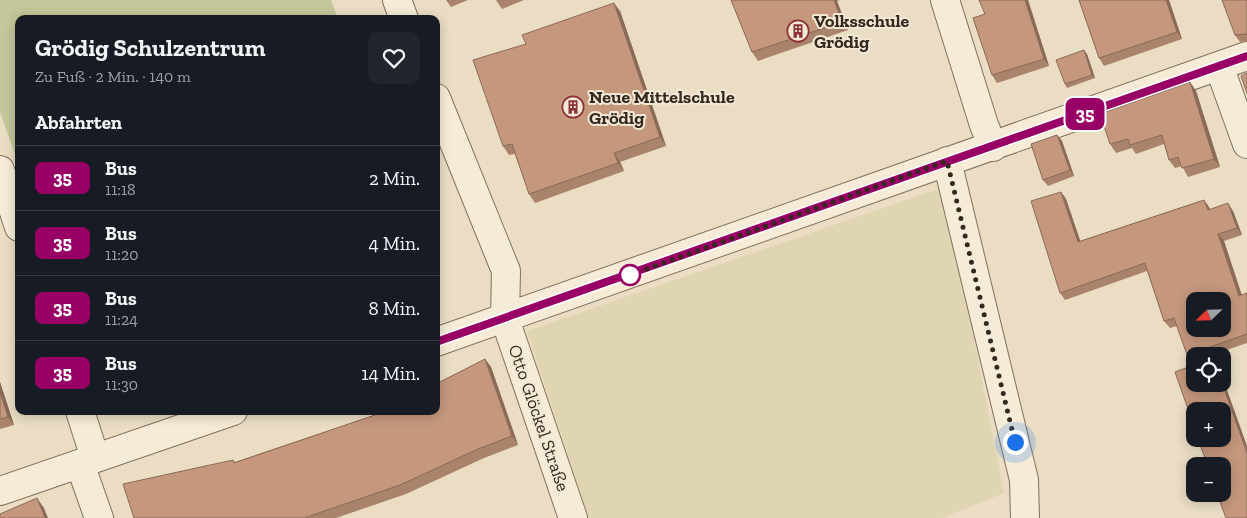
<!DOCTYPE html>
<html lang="de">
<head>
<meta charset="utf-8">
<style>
  :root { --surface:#171b24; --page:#20242c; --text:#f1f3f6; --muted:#9ea1a6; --line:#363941 }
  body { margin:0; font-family:"Zilla Slab",serif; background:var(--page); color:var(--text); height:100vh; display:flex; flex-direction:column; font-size:19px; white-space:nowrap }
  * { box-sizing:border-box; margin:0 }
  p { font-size:16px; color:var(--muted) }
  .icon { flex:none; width:28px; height:28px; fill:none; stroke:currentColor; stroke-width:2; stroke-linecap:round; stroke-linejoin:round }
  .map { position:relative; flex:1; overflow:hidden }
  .details { position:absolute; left:15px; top:15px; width:425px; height:400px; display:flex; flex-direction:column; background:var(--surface); border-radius:10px; box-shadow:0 2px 12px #0003 }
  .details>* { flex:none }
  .badge { padding:0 10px; border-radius:8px; font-size:18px; line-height:32px }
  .needle { width:32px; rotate:247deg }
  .fabs { position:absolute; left:1186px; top:292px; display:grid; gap:10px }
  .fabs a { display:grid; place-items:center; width:45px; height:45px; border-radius:10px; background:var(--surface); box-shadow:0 2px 12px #0003; font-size:25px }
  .you { position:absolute; width:25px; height:25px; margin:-12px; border:4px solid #fff; border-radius:50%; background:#1a73e8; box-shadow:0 0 0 8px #1a73e833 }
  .map>.badge { position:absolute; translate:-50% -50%; box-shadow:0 0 0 2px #fff }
  h2 { padding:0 20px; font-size:19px; line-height:45px }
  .round { display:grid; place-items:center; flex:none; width:52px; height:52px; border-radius:10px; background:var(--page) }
  .head { display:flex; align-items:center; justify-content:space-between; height:85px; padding:0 20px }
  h1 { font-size:24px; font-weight:700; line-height:38px }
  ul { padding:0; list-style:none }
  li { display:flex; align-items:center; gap:15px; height:65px; padding:0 20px; border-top:1px solid var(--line) }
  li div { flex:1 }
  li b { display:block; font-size:19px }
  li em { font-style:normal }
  li .badge { min-width:55px; font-weight:700; text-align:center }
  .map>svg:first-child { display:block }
  .farmland { fill:#dfd5b2 }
  .green { fill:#c4c799 }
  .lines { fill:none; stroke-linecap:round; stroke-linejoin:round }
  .minor-casing { stroke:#836f5c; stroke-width:30 }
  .minor { stroke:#f5ebd7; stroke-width:28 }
  .wall { fill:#a9836c }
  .shaded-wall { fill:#8a6a58 }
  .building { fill:#c5987d; stroke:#8a6a58; fill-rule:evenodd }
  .line-casing { stroke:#fff; stroke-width:11 }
  .line { stroke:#906; stroke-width:8 }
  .walk { stroke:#34281f; stroke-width:5; stroke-dasharray:0 9 }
  .stop-dot { fill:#fff; stroke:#906; stroke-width:2.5 }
  .labels { text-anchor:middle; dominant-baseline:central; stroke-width:4; stroke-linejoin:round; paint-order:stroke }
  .poi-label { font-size:18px; font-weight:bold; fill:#34281f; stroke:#f2e8d3; text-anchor:start }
  .street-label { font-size:18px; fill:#34281f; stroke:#f2e8d3 }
</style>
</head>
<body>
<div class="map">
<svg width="1247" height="518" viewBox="0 0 1247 518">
  <rect width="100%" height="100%" fill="#eaddc4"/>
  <path class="farmland" d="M944 187 1004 493 942 518H589L527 331Z"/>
  <path class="green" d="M0 0H331L338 19H19V166L0 112Z"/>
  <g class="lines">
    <g class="minor-casing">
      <path id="minor" d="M397 0 404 19
        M945 0 984 125 993 147
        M1219 66 1247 144
        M436 98 506 271 505 319 573 518
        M947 161 1024 480 1025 518
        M0 170 19 227
        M436 342 1247 56
        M80 411 95 458
        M80 464 99 518
        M0 491 233 411"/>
    </g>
    <use href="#minor" class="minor"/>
  </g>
  <path class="wall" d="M446 0H468L451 7Z
    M496 0H524L502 9Z
    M731 0H840L837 1 848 30 758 61 752 52Z
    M979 0H1028L1049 66 997 83 992 75 985 14Z
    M1079 0H1169L1182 39 1104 66 1099 58Z
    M1247 0V41L1240 42 1235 35Z
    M620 11 666 146 620 162 624 171 535 203 529 194 515 154 509 155 503 146 526 44Z
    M1087 54 1095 78 1067 88 1065 84Z
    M1190 82 1196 91 1220 167 1188 177 1182 166 1175 168 1169 160 1164 144 1136 154 1132 148 1116 153 1110 144Z
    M1057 135 1062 141 1074 176 1048 186 1043 180Z
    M1061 192 1066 199 1080 241 1204 200 1210 209 1233 211 1242 235 1224 241 1242 295 1247 293V343L1215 354 1216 356H1195L1191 366 1177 326 1170 328 1164 321 1147 271 1065 300 1060 293Z
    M485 359 491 367 518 445 484 458 406 494 336 518H134L233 460 235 462 375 415Z
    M0 382 14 425 0 429Z"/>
  <path class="shaded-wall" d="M834 0H836L837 1 848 30 842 22Z
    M1025 0H1028L1049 66 1044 59Z
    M1166 0H1169L1182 39 1177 32Z
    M614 3 620 11 666 146 660 137Z
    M1084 50 1087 54 1095 78 1092 75Z
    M1190 82 1196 91 1220 167 1214 159Z
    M1057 135 1062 141 1074 176 1070 170Z
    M614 153 620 162 624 171 618 163Z
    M1061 192 1066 199 1083 249 1078 242Z
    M1204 200 1209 207 1213 218 1208 210Z
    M1228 203 1233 211 1242 235 1237 228Z
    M1218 234 1224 241 1244 303 1239 296Z
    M1210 347 1215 354 1216 356H1213Z
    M485 359 491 367 518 445 512 436Z
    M1222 376 1247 446V453L1222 383Z
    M0 382 14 425 8 417 0 392Z
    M37 498 44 508 48 518H45Z"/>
  <path class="building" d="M731 0H834L842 22 752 52Z
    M979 0H1025L1044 59 992 75 973 18 985 14Z
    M1079 0H1166L1177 32 1099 58Z
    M1222 0H1247V35L1246 34 1235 35Z
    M614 3 660 137 614 153 618 163 529 194 512 144 503 146 473 60 526 44 522 35Z
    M1084 50 1092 75 1065 84 1056 60Z
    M1247 73V93L1241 76Z
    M1190 82 1214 159 1182 168 1178 157 1169 160 1162 135 1130 145 1128 139 1110 144 1100 114Z
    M1057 135 1070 170 1043 180 1031 144Z
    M1061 192 1078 242 1204 200 1208 210 1228 203 1237 228 1218 234 1239 296 1247 293V334L1210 347 1213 356H1195V384L1222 383 1247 453V518H1226L1217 494H1222V466H1208L1198 439H1222V411H1195V429L1175 372 1191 366 1174 318 1164 321 1145 263 1060 293 1031 201ZM1195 301H1222V329H1195Z
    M485 359 512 436 478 449 400 485 304 518H134L123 484 233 460 234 463 375 415 382 411H436V384Z
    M0 392 8 417 0 419Z
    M37 498 45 518H0V514Z"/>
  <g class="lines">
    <g class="line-casing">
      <path id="line" d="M436 342 1247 56"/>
    </g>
    <use href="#line" class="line"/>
    <path class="walk" d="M630 275 947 161 1015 442"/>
  </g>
  <defs>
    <g id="building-ring" transform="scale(1.125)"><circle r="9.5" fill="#f2e8d3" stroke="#8c3237" stroke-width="1.5"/><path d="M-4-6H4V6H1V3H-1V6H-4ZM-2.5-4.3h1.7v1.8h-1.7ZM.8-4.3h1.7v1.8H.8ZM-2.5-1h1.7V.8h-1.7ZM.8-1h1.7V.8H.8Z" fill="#8c3237"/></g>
  </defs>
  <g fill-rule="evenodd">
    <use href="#building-ring" x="798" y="31"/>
    <use href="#building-ring" x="573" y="107"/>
  </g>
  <circle class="stop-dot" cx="630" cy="275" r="10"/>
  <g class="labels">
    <g class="poi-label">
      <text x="814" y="21">Volksschule<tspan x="814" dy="21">Grödig</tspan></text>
      <text x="589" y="97">Neue Mittelschule<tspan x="589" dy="21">Grödig</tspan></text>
    </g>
    <g class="street-label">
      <text transform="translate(539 418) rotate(71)">Otto Glöckel Straße</text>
    </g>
  </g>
</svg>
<div class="fabs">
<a><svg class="needle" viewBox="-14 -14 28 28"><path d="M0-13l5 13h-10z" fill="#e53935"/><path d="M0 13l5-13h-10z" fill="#9ea1a6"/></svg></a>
<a><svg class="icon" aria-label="locate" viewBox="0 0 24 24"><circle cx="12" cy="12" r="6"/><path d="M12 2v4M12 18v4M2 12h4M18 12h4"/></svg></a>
<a>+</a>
<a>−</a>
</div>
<div class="you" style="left:1015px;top:442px"></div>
<b class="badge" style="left:1085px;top:114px;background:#906;color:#fff">35</b>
<section class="details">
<div class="head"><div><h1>Grödig Schulzentrum</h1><p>Zu Fuß · 2 Min. · 140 m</p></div><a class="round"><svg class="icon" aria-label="heart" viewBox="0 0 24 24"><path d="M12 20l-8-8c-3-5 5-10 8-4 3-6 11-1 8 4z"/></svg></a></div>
<h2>Abfahrten</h2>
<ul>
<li><span class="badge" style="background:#906;color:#fff">35</span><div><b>Bus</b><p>11:18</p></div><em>2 Min.</em></li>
<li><span class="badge" style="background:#906;color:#fff">35</span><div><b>Bus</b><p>11:20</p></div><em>4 Min.</em></li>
<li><span class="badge" style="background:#906;color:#fff">35</span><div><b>Bus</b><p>11:24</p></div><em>8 Min.</em></li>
<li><span class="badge" style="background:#906;color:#fff">35</span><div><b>Bus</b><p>11:30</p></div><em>14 Min.</em></li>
</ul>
</section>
</div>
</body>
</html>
